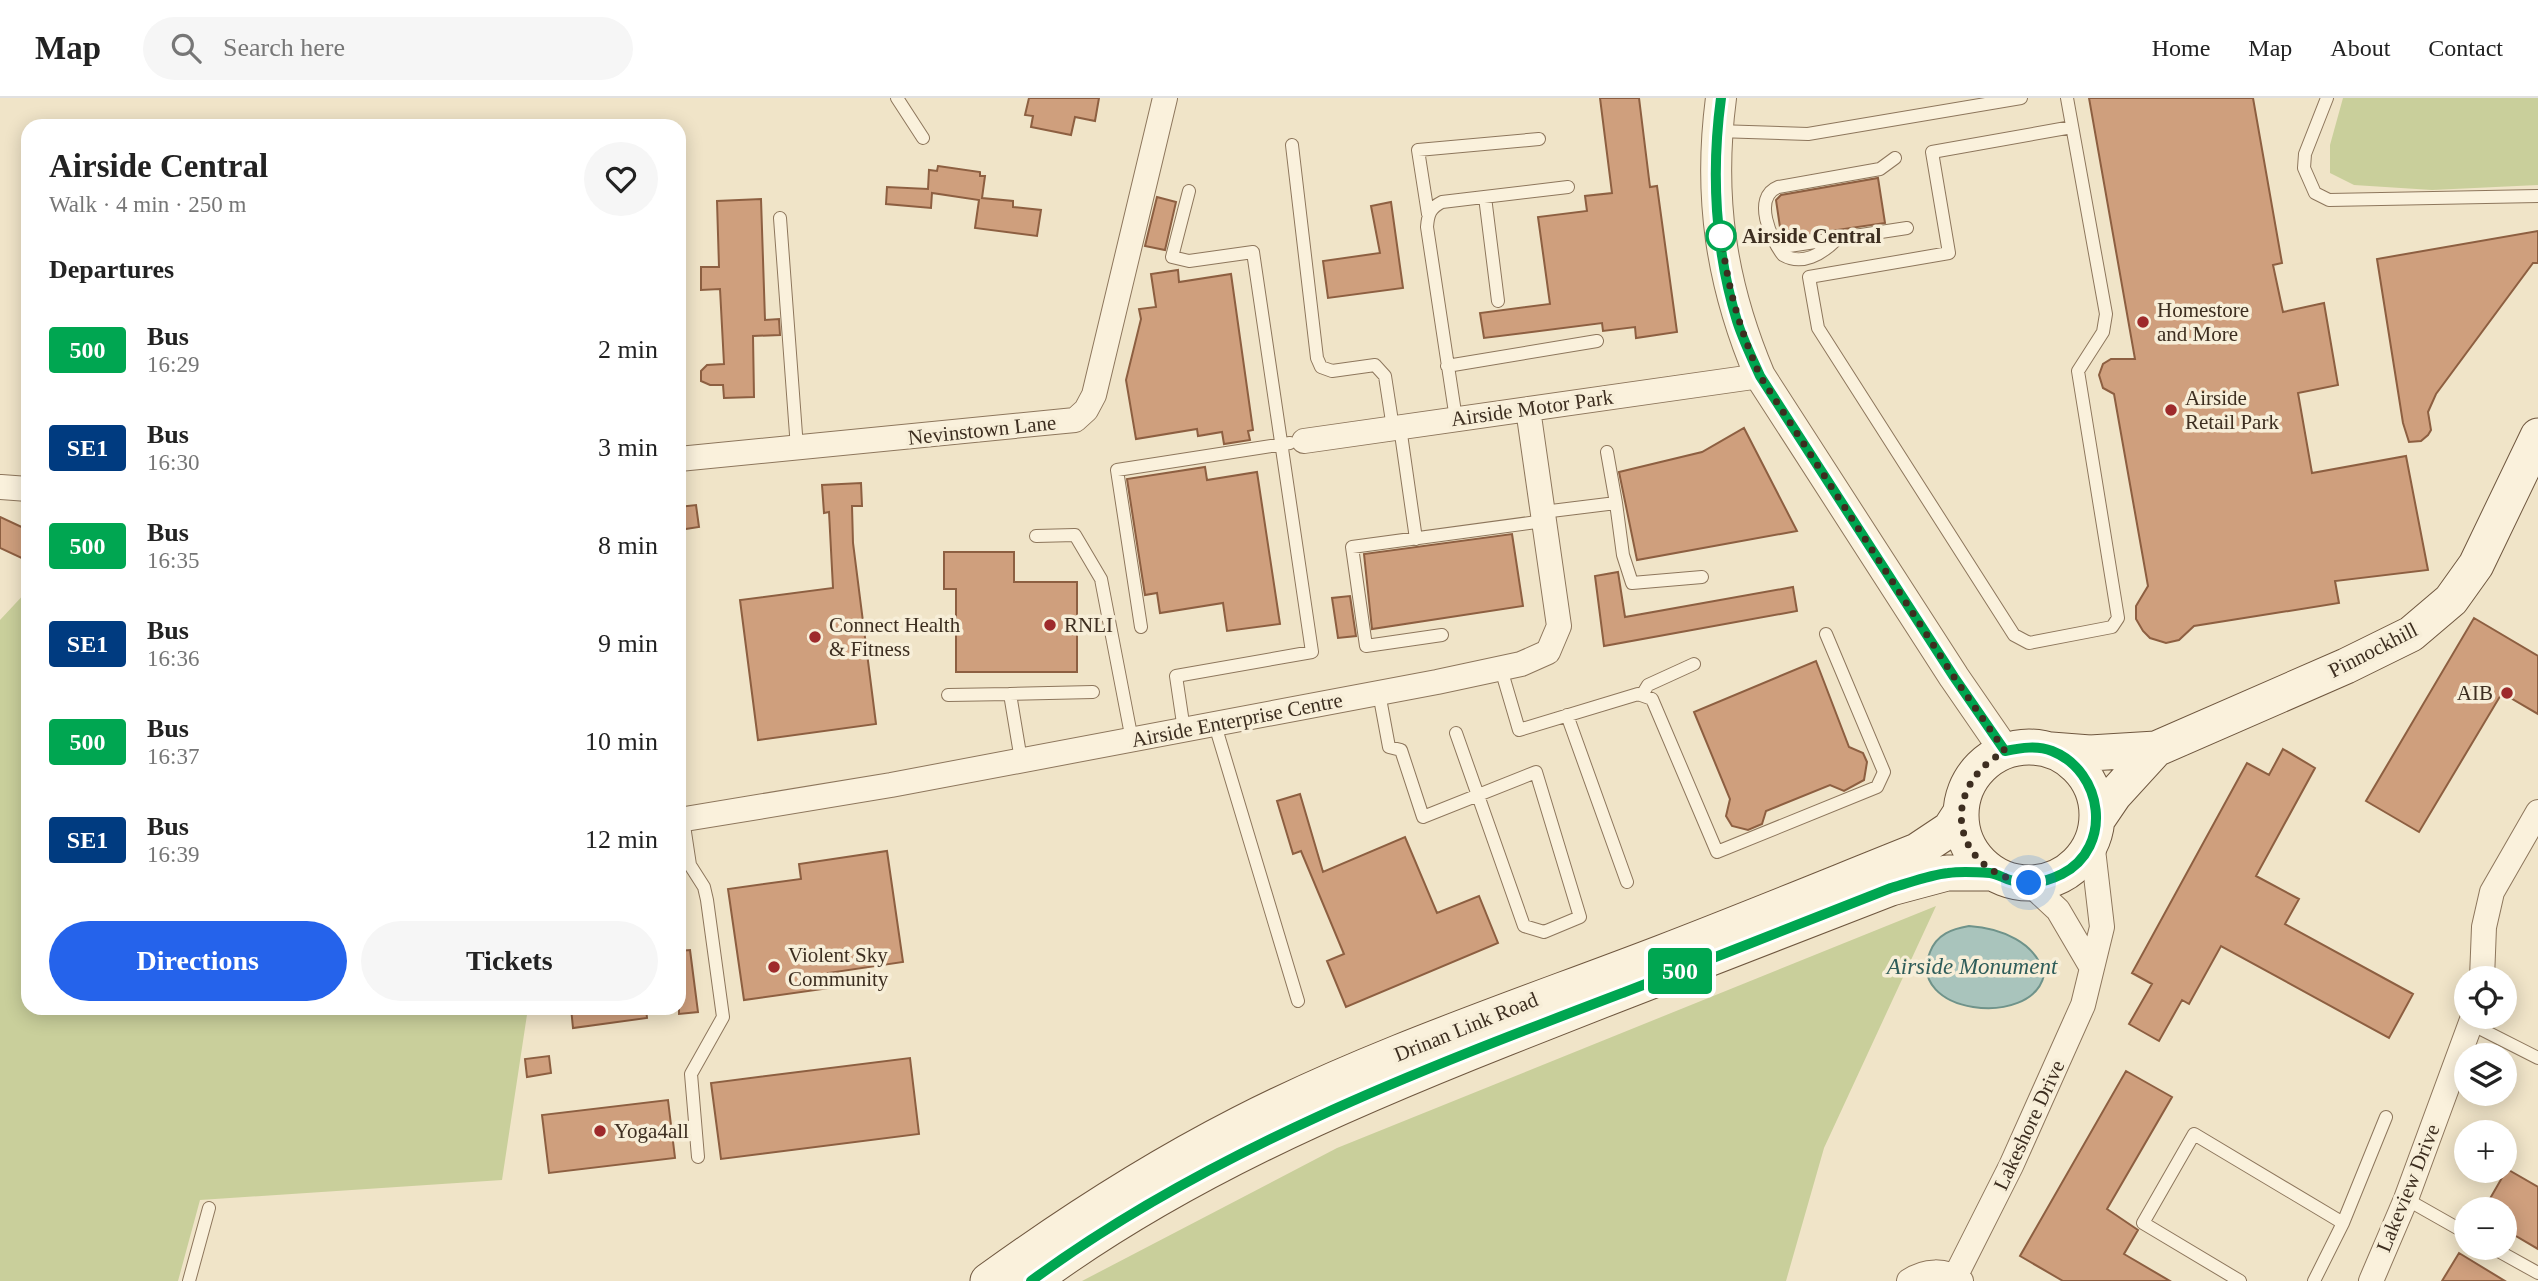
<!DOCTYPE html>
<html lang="en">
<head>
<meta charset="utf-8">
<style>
  :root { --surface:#fff; --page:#f6f6f6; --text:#222; --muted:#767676; --line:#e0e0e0; --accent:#2563eb }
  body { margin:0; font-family:"Times New Roman",serif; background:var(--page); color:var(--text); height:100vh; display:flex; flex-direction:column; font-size:26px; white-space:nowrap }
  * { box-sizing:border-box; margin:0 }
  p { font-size:23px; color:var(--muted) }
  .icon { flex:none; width:38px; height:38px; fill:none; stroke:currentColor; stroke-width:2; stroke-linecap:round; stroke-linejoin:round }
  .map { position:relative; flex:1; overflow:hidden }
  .drawer { position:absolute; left:21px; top:21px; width:665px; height:896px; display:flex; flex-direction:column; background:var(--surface); border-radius:21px; box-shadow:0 4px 18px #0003 }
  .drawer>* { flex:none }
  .badge { padding:0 14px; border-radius:5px; font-size:24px; line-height:46px }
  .buttons { position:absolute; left:2454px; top:868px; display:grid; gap:14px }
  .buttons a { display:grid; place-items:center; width:63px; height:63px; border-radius:50%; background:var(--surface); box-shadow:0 4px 18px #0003; font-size:35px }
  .you { position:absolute; width:35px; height:35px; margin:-18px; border:5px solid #fff; border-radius:50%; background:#1a73e8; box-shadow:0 0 0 10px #1a73e833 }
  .map>.badge { position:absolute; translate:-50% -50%; box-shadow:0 0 0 4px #fff }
  h2 { padding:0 28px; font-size:26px; line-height:63px }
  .round { display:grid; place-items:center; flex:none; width:74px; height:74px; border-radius:37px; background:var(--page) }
  .head { display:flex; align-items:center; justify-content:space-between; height:119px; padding:0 28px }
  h1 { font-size:33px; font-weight:700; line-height:52px }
  .cta { display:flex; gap:14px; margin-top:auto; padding:14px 28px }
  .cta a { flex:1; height:80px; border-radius:42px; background:var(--accent); color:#fff; font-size:28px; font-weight:700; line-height:80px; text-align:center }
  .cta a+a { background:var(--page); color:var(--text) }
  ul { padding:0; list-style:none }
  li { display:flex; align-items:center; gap:21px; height:98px; padding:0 28px }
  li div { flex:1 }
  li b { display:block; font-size:26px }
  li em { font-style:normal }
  li .badge { min-width:77px; font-weight:700; text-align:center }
  header { display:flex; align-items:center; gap:42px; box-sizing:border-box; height:98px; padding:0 35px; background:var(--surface); border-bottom:2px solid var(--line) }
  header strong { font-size:33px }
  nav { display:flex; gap:38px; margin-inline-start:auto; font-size:24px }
  .search { width:490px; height:63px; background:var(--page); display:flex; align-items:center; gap:18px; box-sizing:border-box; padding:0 24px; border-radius:38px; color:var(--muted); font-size:26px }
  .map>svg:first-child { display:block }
  .green { fill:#c9cf9b }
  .water { fill:#a9c4bc; stroke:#6f938a; stroke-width:2 }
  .building { fill:#cf9f7d; stroke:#8d5f41; stroke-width:2 }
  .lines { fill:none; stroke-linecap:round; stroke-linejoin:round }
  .service-casing { stroke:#8d765c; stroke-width:14 }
  .minor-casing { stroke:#8d765c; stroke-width:26 }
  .tertiary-casing { stroke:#8d765c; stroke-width:32 }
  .secondary-casing { stroke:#6f573f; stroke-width:37 }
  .service { stroke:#faf1dc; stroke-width:12 }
  .minor { stroke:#faf1dc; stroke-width:24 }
  .tertiary { stroke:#faf1dc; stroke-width:30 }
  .secondary { stroke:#faf1dc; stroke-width:35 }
  .line-casing { stroke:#fff; stroke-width:16 }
  .line { stroke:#00a651; stroke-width:10 }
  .walk { stroke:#3d2e20; stroke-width:7; stroke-dasharray:0 12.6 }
  .stop-dot { fill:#fff; stroke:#00a651; stroke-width:3.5 }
  .poi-dot { fill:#9e2a2b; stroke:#f7eed8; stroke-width:2.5 }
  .labels { text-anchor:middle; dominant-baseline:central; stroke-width:7; stroke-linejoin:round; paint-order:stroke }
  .stop-label { font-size:21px; font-weight:bold; fill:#3d2e20; stroke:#f7eed8; text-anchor:start }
  .poi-label { font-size:21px; fill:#3d2e20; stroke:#f7eed8; text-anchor:start }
  .street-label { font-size:21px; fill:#3d2e20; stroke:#f7eed8 }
  .water-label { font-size:23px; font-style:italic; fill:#2f5d5a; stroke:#f7eed8 }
</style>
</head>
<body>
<header>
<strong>Map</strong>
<div class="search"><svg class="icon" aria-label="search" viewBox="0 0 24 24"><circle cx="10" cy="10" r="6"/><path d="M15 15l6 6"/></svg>Search here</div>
<nav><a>Home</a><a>Map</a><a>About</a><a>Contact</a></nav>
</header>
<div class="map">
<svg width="2538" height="1183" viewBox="0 0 2538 1183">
  <rect width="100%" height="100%" fill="#f0e4c8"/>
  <path class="green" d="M2343 0H2538V87L2432 92 2354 87 2330 75V47Z
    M28 492V910H528L502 1082 200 1102 178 1183H0V522Z
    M1936 808 1824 1050 1786 1183H1082L1337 1050Z"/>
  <path class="water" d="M1969 828C2000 830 2037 844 2044 877 2032 931 1905 916 1930 854 1937 836 1952 831 1969 828Z"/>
  <path class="building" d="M1029 0H1099L1095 23 1075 19 1071 37 1031 29 1033 18 1025 17Z
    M1600 0H1639L1650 89 1657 88 1677 234 1636 240 1635 229 1603 233 1602 225 1484 240 1480 215 1550 206 1538 119 1587 113 1585 98 1612 95Z
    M2089 0H2253L2282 165 2273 167 2283 214 2324 205 2338 287 2298 295 2312 375 2406 358 2428 472 2335 483 2339 505 2194 528 2179 542 2166 545 2150 540 2143 533 2136 521V508L2148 488 2114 296 2103 290 2099 277 2103 266 2111 261H2135Z
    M938 68 980 74V78H985L982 100 1013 103V109L1041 112 1037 138 975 130 979 102 932 95 931 110 886 106 887 89 928 91 929 72 937 73Z
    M1878 80 1885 125 1790 139 1781 136 1776 102 1781 97Z
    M1157 99 1176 104 1165 152 1145 148Z
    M761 101 765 222 779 221 780 237 753 238 754 299 724 300 723 287H710L701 283V273L707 267 724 266 720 191 701 192V169H719L717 103Z
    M1391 104 1403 190 1328 200 1323 163 1380 155 1371 108Z
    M2538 133V165H2533L2436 296 2428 314 2431 332 2428 337 2421 343 2409 344 2403 325 2377 161Z
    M1178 172 1179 184 1231 176 1253 332 1248 333 1250 342 1224 346 1222 334 1198 338 1197 331 1136 341 1126 282 1141 221 1139 211 1156 209 1151 176Z
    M1744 330 1797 433 1637 462 1619 374 1702 354Z
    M1205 369 1207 382 1257 374 1280 526 1227 533 1223 505 1160 515 1157 495 1145 497 1127 381Z
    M861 385 862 408H852L853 445 876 626 758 642 740 502 833 490 829 414 824 415 822 387Z
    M696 407 699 429 679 432V409Z
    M0 419 28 432V463L0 450Z
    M1512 436 1523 508 1372 531 1364 456Z
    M944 454H1014V484H1077V574H956V491H944Z
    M1618 474 1625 519 1793 489 1797 513 1604 548 1595 478Z
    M1350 498 1356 538 1338 540 1332 500Z
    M2474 520 2538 558V616L2502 595 2419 734 2366 703Z
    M1816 563 1849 649 1863 655 1867 664 1864 682 1844 693 1830 687 1766 713 1762 726 1748 732 1732 728 1726 718 1730 701 1694 614Z
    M2283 651 2315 670 2256 778 2299 801 2285 826 2413 896 2389 940 2221 848 2189 906 2182 902 2159 943 2129 926 2152 886 2132 875 2247 665 2269 677Z
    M1300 696 1323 774 1405 739 1437 815 1479 798 1498 845 1346 909 1327 863 1344 856 1301 753 1293 756 1277 703Z
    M887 753 903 864 828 875 830 890 744 902 728 791 801 781 799 766Z
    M690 852 698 914 679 916V853Z
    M571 910H646L647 920 573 930Z
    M549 958 551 975 527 979 525 961Z
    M910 960 919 1036 721 1061 711 985Z
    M2126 973 2172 999 2107 1111 2138 1132 2124 1156 2170 1183H2063L2020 1158Z
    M668 1002 675 1060 549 1075 542 1017Z
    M2507 1071 2538 1089V1151L2504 1131V1111H2484Z
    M2459 1155 2505 1183H2442Z"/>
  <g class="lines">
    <g class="service-casing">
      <path id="service" d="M897 0 923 40
        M2067 0 2106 216 2103 234 2078 273 2118 520 2112 529 2029 545 2014 537 1818 230 1809 179 1949 155 1932 54 2072 29
        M2327 0 2305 56 2304 70 2315 95 2329 102 2538 98
        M1717 33 1808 36 2021 0
        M1292 47 1317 260 1321 269 1332 273 1375 267 1385 278 1393 330
        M1485 99 1498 203
        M1428 116 1418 52 1539 41
        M780 120 797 350
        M1836 142C1822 156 1802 168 1783 157 1771 142 1752 99 1778 89L1880 71 1895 60
        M1774 143 1789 148 1907 130
        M1447 268 1597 243
        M1456 321 1427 129C1428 116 1430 110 1442 104L1568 89
        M1400 329 1416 441
        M1616 405 1623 457 1632 485 1702 479
        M1543 414 1616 405 1607 354
        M1036 438 1075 437 1101 481 1132 642
        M1141 529 1117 372 1290 345
        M1442 537 1366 548 1352 449 1544 423
        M1501 571 1519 632 1638 596 1652 601 1717 754 1877 689 1884 674 1826 536
        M1379 595 1389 649 1401 652 1423 719 1536 674 1580 819 1544 834 1524 828 1456 635
        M948 597 1010 596
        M1642 597 1648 587 1694 566
        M1567 617 1627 784
        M1215 627 1298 903
        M1184 632 1176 578 1312 554 1253 154 1189 163 1172 159 1189 93
        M1021 662 1010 596 1093 594
        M683 721 690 767 704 789 707 802 723 919 691 976 698 1059
        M2471 926 2538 960
        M2406 1101 2466 1135
        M2493 1150 2538 1175
        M189 1183 209 1110
        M2240 1183 2143 1125 2194 1036 2343 1125
        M2314 1183 2343 1125 2386 1019"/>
    </g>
    <g class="minor-casing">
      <path id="minor" d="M1304 343 1760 278
        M679 361 1075 322 1086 312 1094 297 1165 0
        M1 389 28 391
        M679 722 891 687 1437 584 1521 566 1548 554 1559 528 1528 311
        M2029 785 2058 812 2092 870
        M2482 880 2484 829 2492 794 2538 714
        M1955 1179 2011 1068 2083 907 2102 829 2092 743
        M1909 1183C1925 1172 1945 1171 1961 1183
        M2371 1183 2406 1101 2473 919"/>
    </g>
    <g class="tertiary-casing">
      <path id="tertiary" d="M1721 0C1708 99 1721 186 1760 278L1954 579 2005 653"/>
    </g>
    <g class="secondary-casing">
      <path id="secondary" d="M1961 717a68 68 0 1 1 136 0a68 68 0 1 1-136 0Z
        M2051 652 2090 655 2156 651 2346 568 2411 536 2451 502 2476 467 2538 338
        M2097 722 2114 697 2156 651
        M988 1183C1068 1125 1152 1071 1240 1026 1375 957 1520 909 1661 855 1747 822 1832 787 1917 753L1950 731 1961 714
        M1032 1183C1175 1077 1342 1005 1506 940 1634 889 1763 840 1891 790L1947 775H1993"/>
    </g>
    <use href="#service" class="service"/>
    <use href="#minor" class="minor"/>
    <use href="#tertiary" class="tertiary"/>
    <use href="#secondary" class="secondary"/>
  </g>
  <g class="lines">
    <g class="line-casing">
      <path id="line" d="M1031 1183C1209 1052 1420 972 1625 894 1714 860 1802 825 1891 790 1909 785 1929 777 1948 775 1961 773 1977 774 1990 775 1998 776 2003 780 2010 782 2027 788 2046 784 2062 776 2114 749 2103 673 2052 653 2037 647 2021 650 2005 653L1954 579 1760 278C1752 260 1743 242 1737 223 1715 152 1711 74 1721 0"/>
    </g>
    <use href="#line" class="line"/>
    <path class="walk" d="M1721 138C1729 194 1738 226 1760 278L1954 579 2005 653C1937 691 1951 774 2029 785"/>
  </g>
  <circle class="stop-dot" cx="1721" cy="138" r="14"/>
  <g class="poi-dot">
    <circle cx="2143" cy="224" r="7"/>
    <circle cx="2171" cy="312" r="7"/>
    <circle cx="1050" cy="527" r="7"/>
    <circle cx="815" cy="539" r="7"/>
    <circle cx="2507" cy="595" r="7"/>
    <circle cx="774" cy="869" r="7"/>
    <circle cx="600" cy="1033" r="7"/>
  </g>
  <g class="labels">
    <g class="stop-label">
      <text x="1742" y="138">Airside Central</text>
    </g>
    <g class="poi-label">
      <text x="2157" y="212">Homestore<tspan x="2157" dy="24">and More</tspan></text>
      <text x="2185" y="300">Airside<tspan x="2185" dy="24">Retail Park</tspan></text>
      <text x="829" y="527">Connect Health<tspan x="829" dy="24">&amp; Fitness</tspan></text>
      <text x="1064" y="527">RNLI</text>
      <text x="2493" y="595" text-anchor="end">AIB</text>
      <text x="788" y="857">Violent Sky<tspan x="788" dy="24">Community</tspan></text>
      <text x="614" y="1033">Yoga4all</text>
    </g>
    <g class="street-label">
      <text transform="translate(1532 310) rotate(-8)">Airside Motor Park</text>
      <text transform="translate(982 332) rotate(-6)">Nevinstown Lane</text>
      <text transform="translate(2373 552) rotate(-27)">Pinnockhill</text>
      <text transform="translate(1237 622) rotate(-11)">Airside Enterprise Centre</text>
      <text transform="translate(1466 929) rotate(-22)">Drinan Link Road</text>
      <text transform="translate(2029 1027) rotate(-65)">Lakeshore Drive</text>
      <text transform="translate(2408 1090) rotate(-68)">Lakeview Drive</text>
    </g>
    <g class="water-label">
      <text x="1972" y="868">Airside Monument</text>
    </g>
  </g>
</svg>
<div class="buttons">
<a><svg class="icon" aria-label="locate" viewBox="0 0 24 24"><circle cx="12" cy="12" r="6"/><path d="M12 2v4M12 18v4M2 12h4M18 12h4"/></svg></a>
<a><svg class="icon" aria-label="layers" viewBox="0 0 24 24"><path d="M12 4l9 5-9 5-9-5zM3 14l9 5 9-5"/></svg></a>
<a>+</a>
<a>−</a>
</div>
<div class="you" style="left:2029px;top:785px"></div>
<b class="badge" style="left:1680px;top:873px;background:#00a651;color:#fff">500</b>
<section class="drawer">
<div class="head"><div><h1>Airside Central</h1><p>Walk · 4 min · 250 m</p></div><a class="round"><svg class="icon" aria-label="heart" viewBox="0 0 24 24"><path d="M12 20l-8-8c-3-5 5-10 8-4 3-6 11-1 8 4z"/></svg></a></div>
<h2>Departures</h2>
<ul>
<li><span class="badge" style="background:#00a651;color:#fff">500</span><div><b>Bus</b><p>16:29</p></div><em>2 min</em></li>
<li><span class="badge" style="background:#003b80;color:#fff">SE1</span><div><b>Bus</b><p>16:30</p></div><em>3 min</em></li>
<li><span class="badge" style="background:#00a651;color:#fff">500</span><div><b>Bus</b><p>16:35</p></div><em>8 min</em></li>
<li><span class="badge" style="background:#003b80;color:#fff">SE1</span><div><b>Bus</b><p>16:36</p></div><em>9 min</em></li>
<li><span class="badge" style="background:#00a651;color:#fff">500</span><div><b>Bus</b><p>16:37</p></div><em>10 min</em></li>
<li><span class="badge" style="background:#003b80;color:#fff">SE1</span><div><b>Bus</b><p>16:39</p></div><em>12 min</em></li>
</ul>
<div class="cta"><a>Directions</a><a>Tickets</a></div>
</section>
</div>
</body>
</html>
